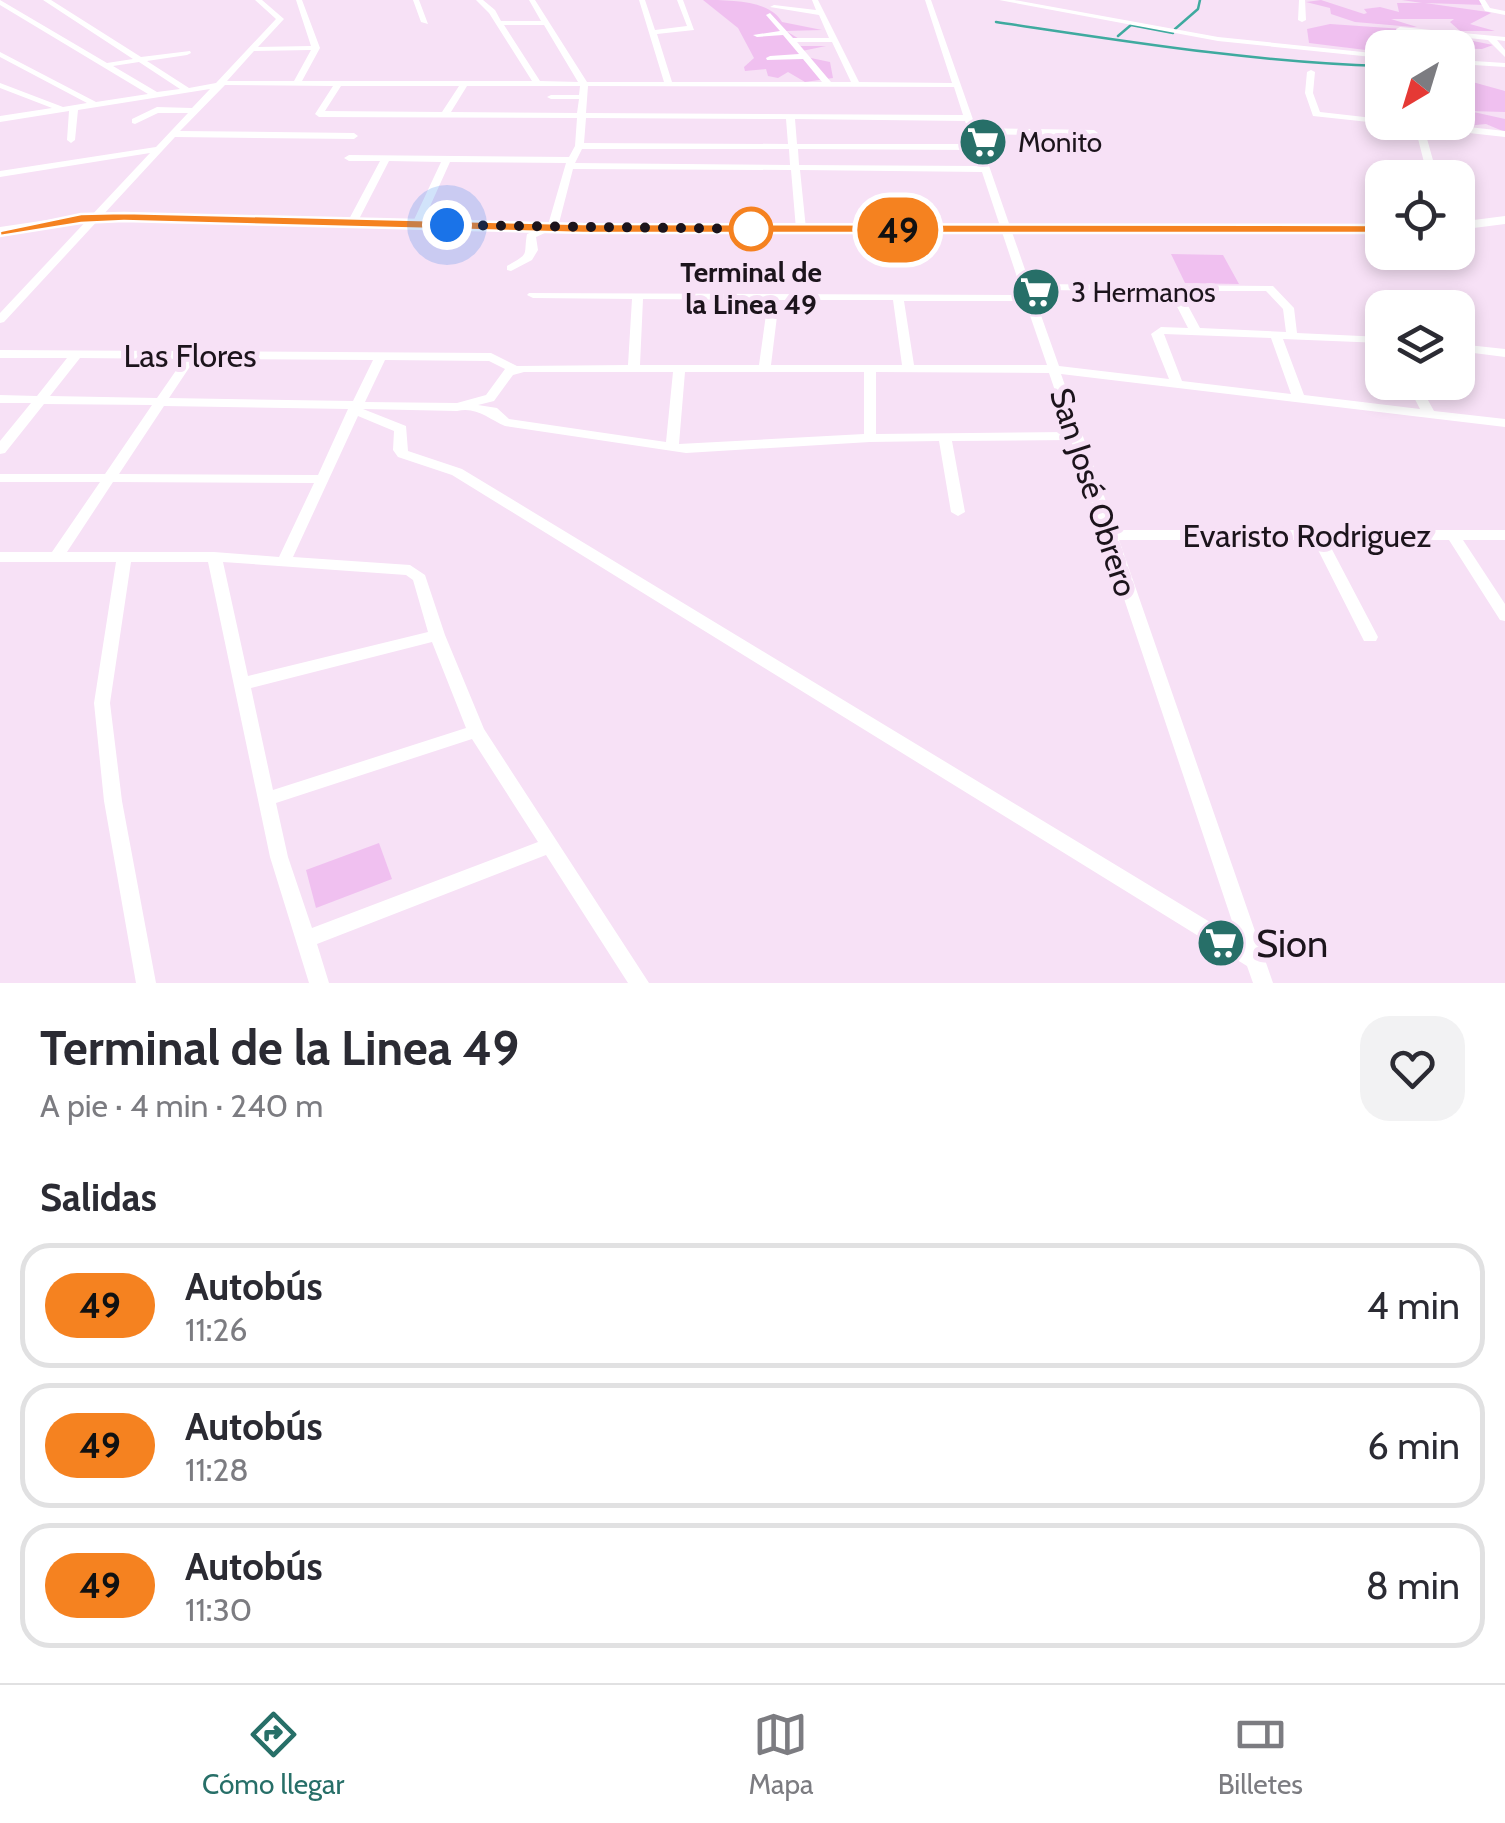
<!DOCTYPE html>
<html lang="es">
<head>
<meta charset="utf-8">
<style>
  :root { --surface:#fff; --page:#f2f2f3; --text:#2b2b33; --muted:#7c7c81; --line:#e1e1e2; --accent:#276f68 }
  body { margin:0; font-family:Cabin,sans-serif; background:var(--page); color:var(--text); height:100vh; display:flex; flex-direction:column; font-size:38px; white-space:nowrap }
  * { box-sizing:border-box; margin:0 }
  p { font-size:32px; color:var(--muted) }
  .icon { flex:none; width:55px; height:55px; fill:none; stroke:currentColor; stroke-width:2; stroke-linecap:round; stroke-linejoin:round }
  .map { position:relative; height:983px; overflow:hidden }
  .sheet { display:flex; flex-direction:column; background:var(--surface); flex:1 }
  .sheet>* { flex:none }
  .badge { padding:0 20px; border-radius:32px; font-size:35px; line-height:65px }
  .needle { width:65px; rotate:218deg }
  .buttons { position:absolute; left:1365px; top:30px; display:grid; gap:20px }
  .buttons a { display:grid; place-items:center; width:110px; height:110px; border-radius:20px; background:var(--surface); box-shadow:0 5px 15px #0003; font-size:50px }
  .you { position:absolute; width:50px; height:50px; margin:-25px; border:8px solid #fff; border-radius:50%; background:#1a73e8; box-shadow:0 0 0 15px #1a73e833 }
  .map>.badge { position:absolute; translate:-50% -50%; box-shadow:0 0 0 5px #fff }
  h2 { padding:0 40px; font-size:38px; line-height:90px }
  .round { display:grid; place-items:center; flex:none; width:105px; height:105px; border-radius:30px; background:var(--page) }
  .overview { display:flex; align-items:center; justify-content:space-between; height:170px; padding:0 40px }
  h1 { font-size:48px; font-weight:800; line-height:75px }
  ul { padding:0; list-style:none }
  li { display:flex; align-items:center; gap:30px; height:125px; margin:0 20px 15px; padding:0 20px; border:5px solid var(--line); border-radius:30px }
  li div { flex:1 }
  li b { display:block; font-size:38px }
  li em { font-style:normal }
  li .badge { min-width:110px; font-weight:700; text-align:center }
  .tab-bar { display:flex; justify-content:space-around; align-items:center; height:140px; border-top:2px solid var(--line); background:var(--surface); font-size:28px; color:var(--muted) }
  .tab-bar a { display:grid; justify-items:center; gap:5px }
  .tab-bar .current { color:var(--accent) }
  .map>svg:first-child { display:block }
  .green { fill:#f0c0f0 }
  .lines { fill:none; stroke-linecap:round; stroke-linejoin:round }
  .stream { stroke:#3faa9f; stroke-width:2.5 }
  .minor { fill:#fff; fill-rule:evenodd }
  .primary { fill:#fff; fill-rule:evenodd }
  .line { fill:#f58220; stroke:#fff; stroke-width:2.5 }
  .walk { stroke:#1c141c; stroke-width:10; stroke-dasharray:0 18 }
  .stop-dot { fill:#fff; stroke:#f58220; stroke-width:5 }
  .labels { text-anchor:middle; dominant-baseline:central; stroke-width:10; stroke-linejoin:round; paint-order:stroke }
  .far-poi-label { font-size:28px; fill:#1c141c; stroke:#f7e1f6; text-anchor:start }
  .far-stop-label { font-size:28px; font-weight:bold; fill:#1c141c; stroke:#f7e1f6 }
  .street-label { font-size:32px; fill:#1c141c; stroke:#f7e1f6 }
  .near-poi-label { font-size:38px; fill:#1c141c; stroke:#f7e1f6; text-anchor:start }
</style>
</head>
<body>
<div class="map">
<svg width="1505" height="983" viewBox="0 0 1505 983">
  <rect width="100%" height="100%" fill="#f7e1f6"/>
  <path class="green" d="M703 0C730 0 770 0 782 22L822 30 786 31 801 40 792 43 794 46H826L802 51 806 57 830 62 833 78 805 82 788 72 778 78 768 76 766 69 745 71 744 67 754 58 738 28Z
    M1321 0 1364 14 1367 13 1364 9 1380 7 1399 12 1397 3H1422L1402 0H1482L1484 5 1425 3 1488 12 1491 13 1470 24 1495 31H1460L1450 22 1454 19H1391L1417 27H1413L1355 22 1331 14 1330 8 1306 2Z
    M1330 24 1418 30 1493 45 1482 49 1401 47 1387 43 1383 46 1382 52 1309 43 1307 29Z
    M1458 78 1505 91V112L1469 111 1505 119V132L1486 124 1466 126 1456 123Z
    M1171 254 1223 255 1239 284 1185 283Z
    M379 843 392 879 316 908 306 870Z"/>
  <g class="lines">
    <path class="stream" d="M996 22C1124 41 1252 62 1382 66
      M1175 29 1198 9 1200 0
      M1118 36 1131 25 1173 33"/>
    <path class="minor" d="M0 0 107 63 133 59 43 0H51L141 57 190 51 191 53 187 55 147 61 189 88 216 83 276 19 255 0H262L284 19 258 47 311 46 296 0H302L320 48 302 81H532L489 13 476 0H483L495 10 501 21H541L529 0H535L587 82H664L639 0H645L655 30 687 26 677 0H683L694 30 657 34 672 82H822L803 59 767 60 766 58 770 56 799 54 783 35 757 37 753 35 780 31 766 15 770 13 793 38H829L819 15 770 7 774 5 816 10 812 0H818L859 82 952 83 925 0H931L976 128 1094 130 1098 133 1094 136 978 134 1030 284 1273 286 1294 308 1297 333 1382 337V343L1283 339 1304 395 1420 409 1406 382H1418L1434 411 1505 419V427L1061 374 1116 530H1505V540H1463L1505 604V621L1500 620 1449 540H1327L1378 637 1376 641H1364L1362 637 1313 540H1119L1273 983H1253L1247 966 452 475 398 457 393 450 394 431 358 416 293 557 410 565 425 575 445 635 484 729 649 983H628L546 855 317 944 329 983H309L270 857 208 562H131L110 703 122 801 156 983H136L104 801 94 703 116 562H0V552H52L100 482H0V474H105L152 405 44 404 5 453 0 454V441L31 403H0V395L37 396 67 358H0V350L491 353 517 366 628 365 632 299 533 298 527 295 529 293 1023 295 982 172 800 170 806 229 801 232 796 229 791 170 573 169 558 227 536 237 538 250 532 260 511 271 507 270V266C531 252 523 257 527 234L548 225 566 163 450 162 422 224 417 227 412 224 441 162 389 161 357 223 352 226 347 223 380 161H349L344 158 349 155 569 157 575 146 577 118 319 117 315 114 333 86 225 85 180 131 354 133 358 136 354 139 175 137 4 322 0 323V313L150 153 0 177V171L156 147 188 113H158L135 124 132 123V119L157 107 192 108 210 89 78 110 75 140 71 143 67 140 69 111 0 122V116L52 108 0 88V83L63 107 87 103 0 57V52L96 102 148 94 0 5ZM504 25H544L578 82 540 81ZM797 42H832L851 82H831ZM311 50 294 81H227L254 51ZM139 62 180 89 157 92 113 66ZM341 86H459L442 112 325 111ZM467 86H580L579 95H551L547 97 551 99H579L577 113 451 112ZM588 86 954 87 963 115 586 113ZM586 118 786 119 788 144 584 143ZM795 119 965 121 973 144H797ZM582 149H789L790 165 575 163ZM798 149 975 150 980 166 799 165ZM1032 290 1169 291 1188 328 1161 327 1151 334 1169 379 1059 366ZM1180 291H1266L1283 309 1286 332 1200 328ZM643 299 768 300 759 365H640ZM779 300H893L902 365H771ZM904 301H1025L1047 365H914ZM1164 334 1271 338 1291 394 1182 381ZM80 358 184 359 157 398 50 396ZM195 359 373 360 353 401 169 398ZM385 360 489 361 505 369 486 395 457 403 365 402ZM524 372H673L666 442 509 419 497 408 478 405 494 401 513 375ZM685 372H864V434L679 444ZM876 372 1049 373 1069 432 876 434ZM164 406 348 409 318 475 119 474ZM363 409 457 411C476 406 489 419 505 426L686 453 870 442 939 441 951 512 958 516 965 512 952 441 1071 440 1102 533 1101 535 1104 539 1238 939 462 469 408 451 406 426ZM113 482 314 483 279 557 214 552H67ZM223 562 406 575 413 580 428 632 248 676ZM432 642 466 728 273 790 251 688ZM472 739 538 842 312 928 288 857 276 803Z
      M413 0H419L428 24 421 22Z
      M999 0H1014L1218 37 1382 54V58L1218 41Z
      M1299 0H1305L1306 20 1302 22 1298 20Z
      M1479 0H1485L1490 8 1505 11V15L1485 11Z
      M1400 27 1505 37V41L1497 40 1505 50V57L1488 40 1397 31 1396 29Z
      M1458 60 1505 63V67L1458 64Z
      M1311 70 1315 72 1313 93 1320 112 1382 119V122H1422L1505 131V137L1424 128 1438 178H1428L1415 127 1313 116 1305 93 1307 72Z
      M1458 344 1505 349V357L1458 351Z"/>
    <path class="primary" d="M124 213 583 224 1382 225V233L583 232 124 221 81 223 0 235V227L81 215Z
      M1505 216V224L1458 230V222Z"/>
  </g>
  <path class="line" d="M124 213 583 224 1382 225 1390 229 1382 233H583L124 221 81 223 0 236V231L81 214Z"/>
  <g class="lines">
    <path class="walk" d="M447 225 751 229"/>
  </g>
  <defs>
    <g id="supermarket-disc" transform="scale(2.5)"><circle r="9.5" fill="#276f68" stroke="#f7e1f6"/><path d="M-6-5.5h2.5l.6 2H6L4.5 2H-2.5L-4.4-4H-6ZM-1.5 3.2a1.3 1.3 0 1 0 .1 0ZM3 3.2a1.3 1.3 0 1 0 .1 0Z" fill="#fff"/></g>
  </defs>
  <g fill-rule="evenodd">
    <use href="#supermarket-disc" x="983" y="142"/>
    <use href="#supermarket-disc" x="1036" y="292"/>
    <use href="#supermarket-disc" x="1221" y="943"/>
  </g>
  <circle class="stop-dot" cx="751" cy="229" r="20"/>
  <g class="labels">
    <g class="far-poi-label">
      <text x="1018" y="142">Monito</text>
      <text x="1071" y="292">3 Hermanos</text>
    </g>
    <g class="far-stop-label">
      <text x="751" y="272">Terminal de<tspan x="751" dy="32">la Linea 49</tspan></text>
    </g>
    <g class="street-label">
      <text x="190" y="355">Las Flores</text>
      <text transform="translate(1094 492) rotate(72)">San José Obrero</text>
      <text x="1307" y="535">Evaristo Rodriguez</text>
    </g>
    <g class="near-poi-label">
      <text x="1256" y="943">Sion</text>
    </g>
  </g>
</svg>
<div class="buttons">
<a><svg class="needle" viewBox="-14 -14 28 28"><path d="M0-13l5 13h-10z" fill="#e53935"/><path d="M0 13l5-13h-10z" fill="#7c7c81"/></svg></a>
<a><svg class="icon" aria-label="locate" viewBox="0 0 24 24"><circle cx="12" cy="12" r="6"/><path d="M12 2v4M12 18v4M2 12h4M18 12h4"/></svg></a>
<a><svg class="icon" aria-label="layers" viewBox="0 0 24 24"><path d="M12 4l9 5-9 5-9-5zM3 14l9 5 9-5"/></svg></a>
</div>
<div class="you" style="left:447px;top:225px"></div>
<b class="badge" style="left:898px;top:230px;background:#f58220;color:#111">49</b>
</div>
<section class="sheet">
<div class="overview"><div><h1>Terminal de la Linea 49</h1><p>A pie · 4 min · 240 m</p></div><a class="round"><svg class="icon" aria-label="heart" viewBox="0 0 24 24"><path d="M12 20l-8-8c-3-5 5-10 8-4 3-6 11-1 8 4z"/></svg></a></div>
<h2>Salidas</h2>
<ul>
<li><span class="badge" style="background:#f58220;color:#111">49</span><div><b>Autobús</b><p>11:26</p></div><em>4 min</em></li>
<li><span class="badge" style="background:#f58220;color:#111">49</span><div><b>Autobús</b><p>11:28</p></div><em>6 min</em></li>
<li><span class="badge" style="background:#f58220;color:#111">49</span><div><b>Autobús</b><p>11:30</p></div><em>8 min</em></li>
</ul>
</section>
<nav class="tab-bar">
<a class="current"><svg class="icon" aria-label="directions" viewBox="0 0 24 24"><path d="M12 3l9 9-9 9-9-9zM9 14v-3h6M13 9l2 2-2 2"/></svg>Cómo llegar</a>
<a><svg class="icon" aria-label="map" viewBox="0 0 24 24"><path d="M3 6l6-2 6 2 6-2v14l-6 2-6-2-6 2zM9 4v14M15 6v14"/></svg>Mapa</a>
<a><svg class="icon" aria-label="tickets" viewBox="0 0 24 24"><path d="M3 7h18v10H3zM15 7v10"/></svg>Billetes</a>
</nav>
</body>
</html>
